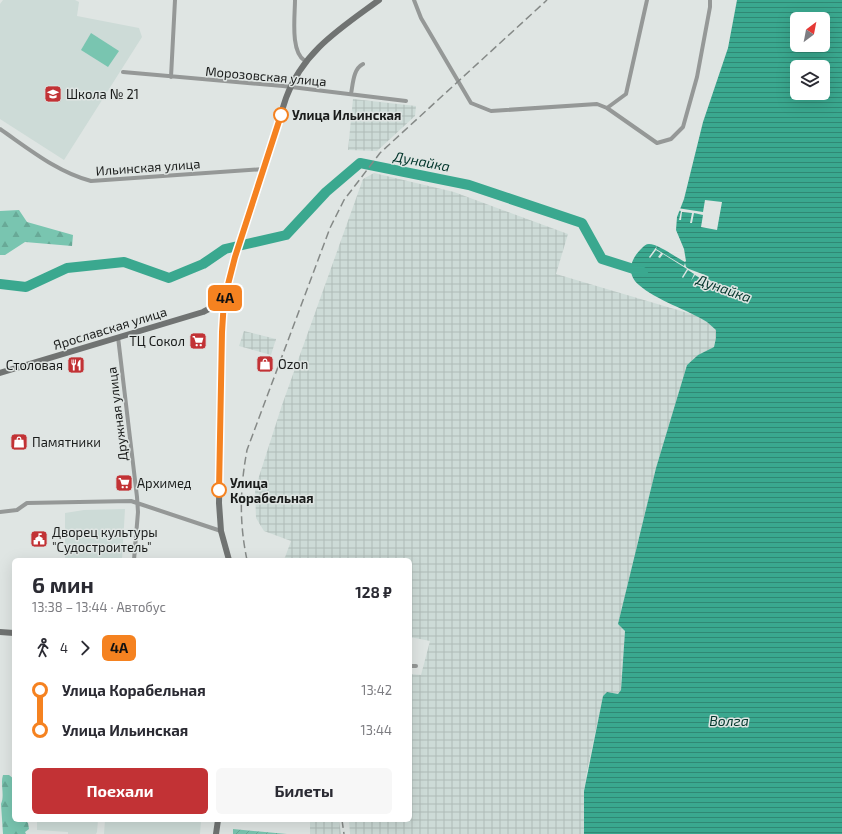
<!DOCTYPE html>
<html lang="ru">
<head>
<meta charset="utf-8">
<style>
  :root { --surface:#fff; --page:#f7f7f7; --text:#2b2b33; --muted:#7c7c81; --accent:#c23235 }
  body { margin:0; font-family:"Exo 2",sans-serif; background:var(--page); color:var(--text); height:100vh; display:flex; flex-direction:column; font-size:15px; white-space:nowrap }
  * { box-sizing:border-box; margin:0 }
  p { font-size:13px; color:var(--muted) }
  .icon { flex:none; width:22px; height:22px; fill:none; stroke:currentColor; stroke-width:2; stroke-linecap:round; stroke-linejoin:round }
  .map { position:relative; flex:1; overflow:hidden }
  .details { position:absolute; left:12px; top:558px; width:400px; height:264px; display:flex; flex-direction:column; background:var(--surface); border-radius:6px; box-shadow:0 4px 16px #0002 }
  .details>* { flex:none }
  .badge { padding:0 8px; border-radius:6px; font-size:14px; line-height:26px }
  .needle { width:26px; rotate:32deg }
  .fabs { position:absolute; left:790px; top:12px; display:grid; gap:8px }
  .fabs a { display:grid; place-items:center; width:40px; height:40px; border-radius:6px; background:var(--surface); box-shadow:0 4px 16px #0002; font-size:20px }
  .map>.badge { position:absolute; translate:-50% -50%; box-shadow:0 0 0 2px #fff }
  .legs { display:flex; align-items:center; gap:6px; height:44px; padding:0 20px; font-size:13px }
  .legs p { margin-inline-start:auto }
  .headline { display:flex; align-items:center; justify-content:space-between; height:68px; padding:0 20px }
  h1 { font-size:22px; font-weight:700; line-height:30px }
  .cta { display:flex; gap:8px; margin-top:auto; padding:8px 20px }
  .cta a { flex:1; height:46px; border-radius:6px; background:var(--accent); color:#fff; font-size:16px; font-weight:700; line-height:46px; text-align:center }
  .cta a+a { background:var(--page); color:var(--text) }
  ul { padding:0 20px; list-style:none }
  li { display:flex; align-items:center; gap:14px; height:40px; font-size:15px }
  li i { display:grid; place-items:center; width:6px; height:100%; margin:0 5px; background:currentColor }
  li i::after { content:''; width:10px; height:10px; margin:-5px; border:3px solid; border-radius:50%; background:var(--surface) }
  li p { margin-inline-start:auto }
  li:first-child i { background:linear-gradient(#0000 50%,currentColor 0) }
  li:last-child i { background:linear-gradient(currentColor 50%,#0000 0) }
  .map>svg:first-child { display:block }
  .built { fill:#cddbd7 }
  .industrial { fill:url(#industrial-grid) }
  .grass { fill:#79c5b0 }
  .forest { fill:url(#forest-firs) }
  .garden { fill:url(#garden-furrows) }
  .water { fill:url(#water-rules); fill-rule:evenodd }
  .pier { fill:#dfe5e3 }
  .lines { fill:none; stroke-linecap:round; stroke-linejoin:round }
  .river { stroke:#3aa88f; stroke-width:10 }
  .street { stroke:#959897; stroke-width:4 }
  .secondary { stroke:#707372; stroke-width:6 }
  .rail { stroke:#858987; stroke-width:1.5; stroke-dasharray:8 4; stroke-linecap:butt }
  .line-1-casing { stroke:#fff; stroke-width:9 }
  .line-1 { stroke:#f58220; stroke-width:6 }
  .stop-1-dot { fill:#fff; stroke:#f58220; stroke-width:2 }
  .labels { text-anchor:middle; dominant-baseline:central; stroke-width:3; stroke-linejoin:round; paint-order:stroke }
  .street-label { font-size:13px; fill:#1a1c1b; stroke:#dfe5e3 }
  .poi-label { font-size:13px; fill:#1a1c1b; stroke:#dfe5e3; text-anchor:start }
  .stop-label { font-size:13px; font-weight:bold; fill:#1a1c1b; stroke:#dfe5e3; text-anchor:start }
  .water-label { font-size:14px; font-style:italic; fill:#03362c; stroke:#dfe5e3 }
</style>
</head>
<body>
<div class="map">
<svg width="842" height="834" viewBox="0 0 842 834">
  <defs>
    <pattern id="industrial-grid" width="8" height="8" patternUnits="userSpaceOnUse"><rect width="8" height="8" fill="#cddbd7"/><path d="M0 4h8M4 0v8" fill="none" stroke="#afbbb8"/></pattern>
    <pattern id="forest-firs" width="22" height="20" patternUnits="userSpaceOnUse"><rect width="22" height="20" fill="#79c5b0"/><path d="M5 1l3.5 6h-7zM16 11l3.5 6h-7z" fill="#68a997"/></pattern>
    <pattern id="garden-furrows" width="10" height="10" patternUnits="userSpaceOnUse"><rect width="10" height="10" fill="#79c5b0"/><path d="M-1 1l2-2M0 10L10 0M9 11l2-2" fill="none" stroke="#68a997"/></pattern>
    <pattern id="water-rules" width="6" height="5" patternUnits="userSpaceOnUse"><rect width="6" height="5" fill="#3aa88f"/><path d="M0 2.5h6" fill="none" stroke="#308874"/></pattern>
  </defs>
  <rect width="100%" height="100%" fill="#dfe5e3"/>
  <path class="built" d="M3 0H75L79 2 77 16 139 28 142 37 64 160 0 119V4Z
    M125 509 122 560H65V513L84 510Z
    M37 820H98L97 832 96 834H68V832L37 830Z
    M105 820 201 821 200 834H104Z"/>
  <path class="industrial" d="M353 99 416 106 415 116 377 151 348 150Z
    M374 173 454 192 568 234 556 274 698 316 713 326 716 330V338L714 347 698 355 687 365 656 468 618 624 625 631 621 690 618 694 607 692 603 696 587 771 584 791V834H350L349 820H410V674L421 675 430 641 410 637V560H284L291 541 264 531 256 518 255 489 282 405 363 179Z
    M244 331 276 339 271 355 239 346Z
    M310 820H339L341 834H310Z"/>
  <path class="grass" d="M91 33 119 51 108 67 81 50Z"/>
  <path class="forest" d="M19 210 27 222 73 235 72 246 25 242 5 255H0V211Z
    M3 775H9L14 779V820H25L28 823 29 829 25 832 26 834H3L1 804C5 795 0 784 3 775Z"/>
  <path class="garden" d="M233 829 287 834H233Z"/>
  <path class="water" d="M737 0H842V834H584V791L603 696 607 692 618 694 621 690 625 631 618 624 656 468 687 365 698 355 714 347 716 338V330L707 322C688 310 656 300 639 285 626 274 630 259 642 248 644 246 646 244 649 244 658 244 677 258 685 262L686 261 684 249 676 230 677 217 684 199 703 122 728 48ZM797 19H823V45H797ZM797 67H823V93H797Z"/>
  <path class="pier" d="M705 200 722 202 717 230 701 227 703 215 694 213 692 223H690L692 213 682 212 681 220H679L681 211 677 210V208L703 212Z
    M657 246 656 249 684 266 685 263 686 267 689 269 705 275V279L712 281 706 290 703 288 706 282 695 275 691 281 694 274 688 270 683 278 682 277 687 269 663 254 660 258 658 257 661 253 656 250 650 258 649 257Z"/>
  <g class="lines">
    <path class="river" d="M0 284 26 287 67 268 124 262 169 278 203 264 225 249 286 235 326 192 360 163 469 185 582 223 602 259 643 272"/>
    <path class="street" d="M295 0C295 16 290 52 305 61
      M414 0 421 18 471 103 491 111 597 104 607 108 657 143 671 139 683 127 697 77 710 7V0
      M123 72 283 86 406 101
      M171 77 175 0
      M351 94C353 84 353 69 363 64
      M607 108 626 94 647 0
      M0 129C29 149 57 172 91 181L264 169
      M118 337 137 497 138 512 134 560
      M0 512 17 510 27 503 131 501 221 531
      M410 666H416"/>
    <path class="secondary" d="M0 373 203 312 224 301
      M229 560 221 531 219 503 222 332 224 301 235 257 286 98C303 51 341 28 379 0
      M0 632 14 633
      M216 834 218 820"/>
    <path class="rail" d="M247 560C239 522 240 488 247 450L330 228 344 200 380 153 547 0
      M342 820 344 834"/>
  </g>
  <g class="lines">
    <g class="line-1-casing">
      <path id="line-1" d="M219 490 222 332 224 300 235 257 281 115"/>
    </g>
    <use href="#line-1" class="line-1"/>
  </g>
  <defs>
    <g id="school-square" transform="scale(0.9)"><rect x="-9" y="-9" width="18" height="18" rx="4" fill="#c23235" stroke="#dfe5e3"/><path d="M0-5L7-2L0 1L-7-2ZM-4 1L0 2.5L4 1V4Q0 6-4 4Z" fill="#fff"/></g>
    <g id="supermarket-square" transform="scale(0.9)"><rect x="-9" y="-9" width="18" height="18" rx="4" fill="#c23235" stroke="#dfe5e3"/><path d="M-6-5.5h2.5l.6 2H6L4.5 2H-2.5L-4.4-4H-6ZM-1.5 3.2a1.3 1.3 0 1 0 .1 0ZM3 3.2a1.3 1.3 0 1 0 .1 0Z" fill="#fff"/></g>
    <g id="shop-square" transform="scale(0.9)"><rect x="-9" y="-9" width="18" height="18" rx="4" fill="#c23235" stroke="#dfe5e3"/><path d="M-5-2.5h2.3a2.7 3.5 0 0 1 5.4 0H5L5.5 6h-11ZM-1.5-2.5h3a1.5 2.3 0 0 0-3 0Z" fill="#fff"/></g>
    <g id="restaurant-square" transform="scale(0.9)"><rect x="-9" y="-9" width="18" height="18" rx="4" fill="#c23235" stroke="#dfe5e3"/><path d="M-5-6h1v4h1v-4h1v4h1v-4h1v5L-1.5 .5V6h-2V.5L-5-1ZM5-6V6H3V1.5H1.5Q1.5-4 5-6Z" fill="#fff"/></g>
    <g id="civic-square" transform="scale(0.9)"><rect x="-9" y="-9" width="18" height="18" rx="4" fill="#c23235" stroke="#dfe5e3"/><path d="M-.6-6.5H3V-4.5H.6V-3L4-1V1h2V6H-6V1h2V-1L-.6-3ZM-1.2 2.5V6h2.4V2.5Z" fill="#fff"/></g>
  </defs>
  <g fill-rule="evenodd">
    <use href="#school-square" x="53" y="94"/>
    <use href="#supermarket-square" x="198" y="341"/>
    <use href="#shop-square" x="265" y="364"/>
    <use href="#restaurant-square" x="76" y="365"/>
    <use href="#shop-square" x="19" y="442"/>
    <use href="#supermarket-square" x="124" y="483"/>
    <use href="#civic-square" x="39" y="539"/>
  </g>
  <g class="stop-1-dot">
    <circle cx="281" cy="115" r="7"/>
    <circle cx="219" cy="490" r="7"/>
  </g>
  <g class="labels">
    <g class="street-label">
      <text transform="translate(266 76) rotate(5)">Морозовская улица</text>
      <text transform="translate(148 167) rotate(-4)">Ильинская улица</text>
      <text transform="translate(110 328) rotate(-17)">Ярославская улица</text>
      <text transform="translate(117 414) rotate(-97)">Дружная улица</text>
    </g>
    <g class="poi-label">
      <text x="66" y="94">Школа № 21</text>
      <text x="185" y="341" text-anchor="end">ТЦ Сокол</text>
      <text x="278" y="364">Ozon</text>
      <text x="63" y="365" text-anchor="end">Столовая</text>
      <text x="32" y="442">Памятники</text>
      <text x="137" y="483">Архимед</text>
      <text x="52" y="532">Дворец культуры<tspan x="52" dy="15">"Судостроитель"</tspan></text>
    </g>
    <g class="stop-label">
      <text x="292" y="115">Улица Ильинская</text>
      <text x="230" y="483">Улица<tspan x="230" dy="15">Корабельная</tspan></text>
    </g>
    <g class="water-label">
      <text transform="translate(422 161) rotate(11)">Дунайка</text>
      <text transform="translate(724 288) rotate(20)">Дунайка</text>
      <text x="729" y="720">Волга</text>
    </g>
  </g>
</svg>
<div class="fabs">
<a><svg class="needle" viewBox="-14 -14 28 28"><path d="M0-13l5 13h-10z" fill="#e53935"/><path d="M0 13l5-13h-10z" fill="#7c7c81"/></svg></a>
<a><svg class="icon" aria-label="layers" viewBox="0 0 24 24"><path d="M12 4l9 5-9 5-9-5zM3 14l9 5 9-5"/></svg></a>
</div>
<b class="badge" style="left:225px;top:298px;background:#f58220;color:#111">4А</b>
<section class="details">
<div class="headline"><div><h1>6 мин</h1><p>13:38 – 13:44 · Автобус</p></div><b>128 ₽</b></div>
<div class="legs"><svg class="icon" aria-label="walk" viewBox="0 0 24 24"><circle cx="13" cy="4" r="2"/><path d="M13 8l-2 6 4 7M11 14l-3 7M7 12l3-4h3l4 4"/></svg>4<svg class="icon" aria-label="forward" viewBox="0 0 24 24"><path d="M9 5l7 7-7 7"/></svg><b class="badge" style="background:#f58220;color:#111">4А</b></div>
<ul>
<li><i style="color:#f58220"></i><b>Улица Корабельная</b><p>13:42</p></li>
<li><i style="color:#f58220"></i><b>Улица Ильинская</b><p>13:44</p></li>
</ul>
<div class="cta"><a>Поехали</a><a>Билеты</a></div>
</section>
</div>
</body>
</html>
